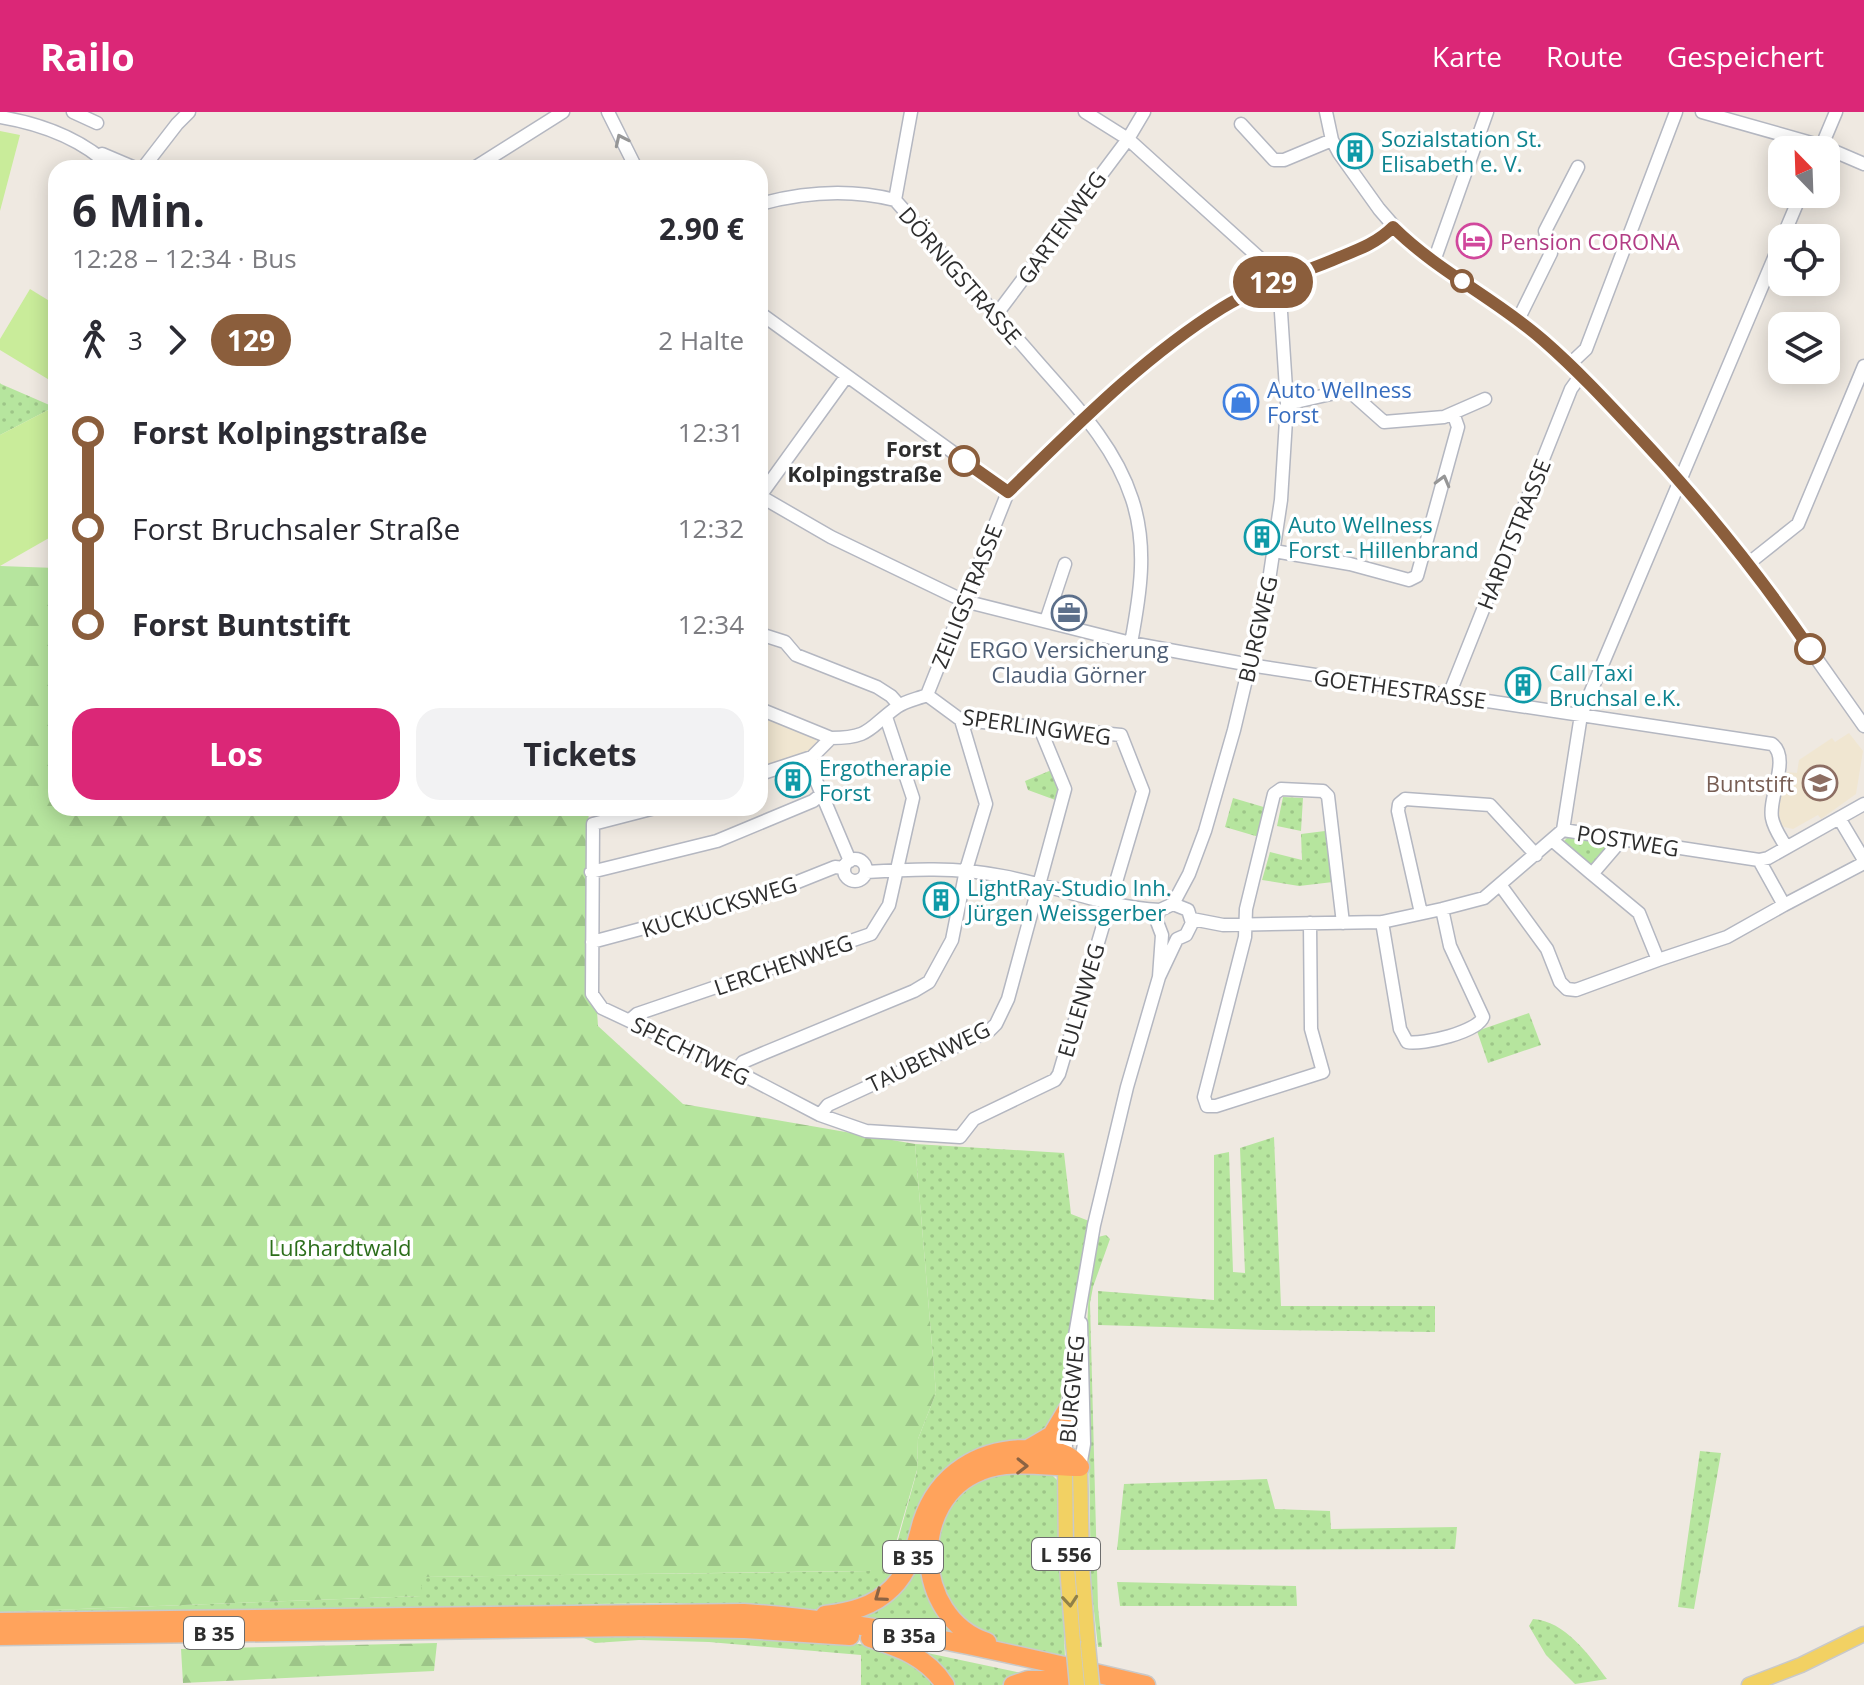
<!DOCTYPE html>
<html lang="de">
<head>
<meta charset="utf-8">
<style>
  :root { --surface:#fff; --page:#f2f2f3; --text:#2b2b33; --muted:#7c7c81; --accent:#db2777 }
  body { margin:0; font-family:"Open Sans",sans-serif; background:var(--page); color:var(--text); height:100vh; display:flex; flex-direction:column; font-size:30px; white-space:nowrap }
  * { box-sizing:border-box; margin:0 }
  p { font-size:26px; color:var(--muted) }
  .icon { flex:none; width:44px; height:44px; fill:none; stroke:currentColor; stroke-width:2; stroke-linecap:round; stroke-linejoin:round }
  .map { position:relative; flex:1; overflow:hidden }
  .panel { position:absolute; left:48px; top:48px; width:720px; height:656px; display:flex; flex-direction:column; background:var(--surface); border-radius:24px; box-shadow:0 4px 20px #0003 }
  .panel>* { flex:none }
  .badge { padding:0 16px; border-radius:26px; font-size:28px; line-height:52px }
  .needle { width:52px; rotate:337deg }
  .fabs { position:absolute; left:1768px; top:24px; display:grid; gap:16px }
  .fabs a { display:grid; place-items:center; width:72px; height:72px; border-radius:16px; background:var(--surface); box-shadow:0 4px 20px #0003; font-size:40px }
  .map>.badge { position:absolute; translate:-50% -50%; box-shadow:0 0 0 4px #fff }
  .legs { display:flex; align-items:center; gap:12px; height:88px; padding:0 24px; font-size:26px }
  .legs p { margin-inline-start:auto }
  .summary { display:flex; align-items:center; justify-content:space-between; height:136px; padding:0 24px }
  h1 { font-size:44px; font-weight:700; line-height:60px }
  .cta { display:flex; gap:16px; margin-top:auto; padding:16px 24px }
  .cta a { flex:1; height:92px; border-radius:24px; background:var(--accent); color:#fff; font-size:32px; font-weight:700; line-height:92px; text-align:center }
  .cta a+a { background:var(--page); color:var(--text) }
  ul { padding:0 24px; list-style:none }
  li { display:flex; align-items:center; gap:28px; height:96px; font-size:30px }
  li i { display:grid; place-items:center; width:12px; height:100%; margin:0 10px; background:currentColor }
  li i::after { content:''; width:20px; height:20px; margin:-10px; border:6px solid; border-radius:50%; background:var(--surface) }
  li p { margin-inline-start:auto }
  li:first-child i { background:linear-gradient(#0000 50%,currentColor 0) }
  li:last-child i { background:linear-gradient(currentColor 50%,#0000 0) }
  header { display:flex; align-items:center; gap:48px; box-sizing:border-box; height:112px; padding:0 40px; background:var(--accent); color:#fff }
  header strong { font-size:38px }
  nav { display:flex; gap:44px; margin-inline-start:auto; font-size:28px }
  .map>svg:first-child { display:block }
  .education { fill:#f0e6d1 }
  .grass { fill:url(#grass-dots) }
  .forest { fill:url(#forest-firs) }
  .pitch { fill:#c9ec9a }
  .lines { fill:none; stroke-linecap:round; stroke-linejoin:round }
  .minor-casing { stroke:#b4b7c1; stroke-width:15 }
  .major-casing { stroke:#c9c9c9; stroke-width:17 }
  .highway-casing { stroke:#c9c9c9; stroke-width:21 }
  .minor { stroke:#fff; stroke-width:12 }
  .major { stroke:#f2d163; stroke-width:14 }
  .highway { stroke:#ffa35c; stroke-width:18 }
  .major-bridge-casing { stroke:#c9c9c9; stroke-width:17; stroke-linecap:butt }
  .major-bridge { stroke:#f2d163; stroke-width:14 }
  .oneway { stroke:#969696 }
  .oneway2 { stroke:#8c6343 }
  .oneway3 { stroke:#908048 }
  .line-1-casing { stroke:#fff; stroke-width:18 }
  .line-1 { stroke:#8b5e3c; stroke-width:12 }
  .stop-1-dot { fill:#fff; stroke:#8b5e3c; stroke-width:4 }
  .labels { text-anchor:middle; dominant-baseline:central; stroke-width:7; stroke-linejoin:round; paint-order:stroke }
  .shield { fill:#fff; stroke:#6d6d6d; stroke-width:2 }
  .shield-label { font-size:20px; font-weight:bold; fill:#2e2e2e }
  .culture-label { font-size:22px; fill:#0d838f; stroke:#fff; text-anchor:start }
  .street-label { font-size:22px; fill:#2e2e2e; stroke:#fff }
  .hotel-label { font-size:22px; fill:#b23c85; stroke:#fff; text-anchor:start }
  .shop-label { font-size:22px; fill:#366cbe; stroke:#fff; text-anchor:start }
  .stop-label { font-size:22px; font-weight:bold; fill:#2e2e2e; stroke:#fff; text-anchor:end }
  .service-label { font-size:22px; fill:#4e5e75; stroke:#fff }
  .education-label { font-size:22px; fill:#785e54; stroke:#fff; text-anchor:end }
  .park-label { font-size:22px; fill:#2c6e1b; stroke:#fff }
</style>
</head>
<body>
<header>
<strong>Railo</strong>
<nav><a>Karte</a><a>Route</a><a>Gespeichert</a></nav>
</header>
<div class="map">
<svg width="1864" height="1573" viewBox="0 0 1864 1573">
  <defs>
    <pattern id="grass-dots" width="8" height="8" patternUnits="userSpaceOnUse" patternTransform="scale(2)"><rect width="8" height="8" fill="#b6e59e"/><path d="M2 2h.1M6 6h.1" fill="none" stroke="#9dc588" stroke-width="1.8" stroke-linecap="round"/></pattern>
    <pattern id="forest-firs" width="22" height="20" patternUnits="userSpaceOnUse" patternTransform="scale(2)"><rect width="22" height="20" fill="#b6e59e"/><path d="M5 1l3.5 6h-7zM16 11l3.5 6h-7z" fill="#9dc588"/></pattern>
  </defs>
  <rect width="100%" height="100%" fill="#efe9e1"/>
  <path class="education" d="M764 601 816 624 817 635 814 638 760 658V608Z
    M1849 621 1863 639 1856 682 1821 707 1818 703 1793 717 1780 714 1776 708 1785 660 1797 661 1799 648 1832 626 1835 630Z"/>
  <path class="grass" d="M0 271 1 272 54 295 0 323Z
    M1054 657 1062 677 1058 689 1028 678 1025 669Z
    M1283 685 1303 686 1301 719 1277 714Z
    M1233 686 1267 696 1259 725 1225 715Z
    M1325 719 1333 770 1299 774 1262 768 1270 740 1302 748 1301 722Z
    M1570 723 1611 731V734L1591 756 1563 730Z
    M1529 901 1541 933 1488 951 1477 919Z
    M1274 1025 1281 1194H1435V1220L1266 1218 1098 1213V1179L1214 1188V1043L1229 1040 1233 1160 1245 1161 1240 1036Z
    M915 1032 1064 1041 1071 1102 1089 1109 1074 1209 1065 1241 1060 1301 1036 1328 994 1331 954 1350 943 1361 907 1444 881 1477 832 1498 670 1491 594 1492 473 1498 0 1505V1500L421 1484V1465L870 1459 896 1435 917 1359 918 1327 936 1281Z
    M1106 1123 1110 1127 1093 1175 1090 1191 1098 1495 1102 1535H1098L1091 1472 1087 1219 1089 1173 1098 1125Z
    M1700 1339 1721 1341 1694 1497 1678 1495Z
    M1012 1344H1046L1057 1347C1035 1353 1008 1343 985 1351 939 1367 913 1429 927 1474 933 1493 944 1506 958 1519V1523L848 1507C957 1476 894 1360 1012 1344Z
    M993 1360 1050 1361 1058 1369 1069 1523 1064 1524 1065 1546 988 1527 948 1497 933 1441 952 1386Z
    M1267 1367 1275 1397 1330 1399 1331 1417 1457 1415 1455 1437 1117 1438 1124 1372Z
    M1117 1470 1296 1474 1297 1494H1120Z
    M1533 1507C1565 1509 1589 1543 1607 1567L1575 1572 1546 1543 1529 1514Z
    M665 1520 818 1527 882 1535 898 1539 940 1573H861V1543L709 1530 639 1528 595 1531 584 1526 558 1525 0 1533Z
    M918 1539 1026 1562 1002 1573H951Z"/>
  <path class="forest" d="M0 454 56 456V696H589L586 762V881L597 899 598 914 683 992 915 1032 936 1281 918 1327 917 1358 891 1448 870 1459H859L422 1465 421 1484 0 1500Z
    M437 1531 434 1559 183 1571 181 1537Z"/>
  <path class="pitch" d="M0 19 20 23 0 99Z
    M30 177 56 193V272L0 238V227Z
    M54 295 56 422 0 454V323Z"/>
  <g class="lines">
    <g class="minor-casing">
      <path id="minor" d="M73 0 97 11
        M608 0 636 56
        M1085 0 1128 27 1265 151 1276 169 1280 185 1287 292 1281 388 1268 475 1234 618 1205 719 1189 762 1173 792 1160 798 1156 807 1162 823 1159 865
        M1326 0 1332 28 1339 41 1379 97 1405 127 1542 227 1581 263 1679 366 1749 451 1864 614
        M1702 0 1822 34 1864 52
        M0 5C42 12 81 26 112 56
        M1241 12 1274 48H1284L1332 28
        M1820 38 1836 0
        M102 42 135 56
        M143 56 177 12 189 0
        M474 56 563 0
        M895 88C939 138 984 189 1028 239 1067 285 1113 328 1132 387 1148 435 1140 483 1131 531
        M895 88 911 0
        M760 92C804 80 851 77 895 88
        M1434 149 1487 0
        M760 201 1008 380
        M996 203 1128 27 1144 0
        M1518 208 1551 141 1545 119 1578 55
        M1570 252 1586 237 1676 0
        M1453 301 1485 287
        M760 384 831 425 964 489 1131 531 1256 554 1772 632C1791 646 1768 685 1772 706 1774 717 1781 726 1786 735
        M760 384 846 265
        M1274 439 1350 452 1409 468 1417 464 1458 315 1453 301 1444 305 1384 310 1348 278 1287 292
        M1749 451 1798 412 1864 254
        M1046 509 1065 452
        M760 522 785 530 796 543 877 575 891 584 899 593
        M927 583 1008 380 1085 305 1173 230 1224 195 1267 173 1299 163 1373 131 1393 115
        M1449 583 1571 277 1581 263
        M760 597 831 626
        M812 645V659L850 749
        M760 662 812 645 831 626C871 626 868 616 897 595 905 589 917 587 927 583
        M655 696 593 712 592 882 602 896 736 959 820 1003 866 1019 960 1025 974 1007 1055 968 1059 962 1143 679 1121 623 961 608 927 583
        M1839 706 1864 748
        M1563 718 1581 603 1801 82
        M1552 728 1592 762
        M844 758a11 11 0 1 1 22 0a11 11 0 1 1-22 0Z
        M1759 748 1784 793 1864 751
        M591 760 717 729 813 689 822 682
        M866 760C911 757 957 755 1002 764 1056 774 1105 795 1160 798
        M1501 774 1547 837 1560 870 1567 877 1576 878 1658 848 1639 801 1592 762 1622 727
        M1421 801 1398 699 1399 692 1405 687 1490 693 1536 743
        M1192 807 1223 813 1382 810 1442 797 1484 786 1563 718 1759 748 1768 746 1864 692
        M1382 810 1400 917 1407 930C1423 933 1478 920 1483 905L1450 834 1442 797
        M1310 811 1311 917 1323 960 1216 994H1207L1204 985 1245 825 1246 797 1274 682 1281 677 1323 679 1328 684 1343 811
        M592 830 760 785 835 755 844 756
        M1658 848 1727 825 1784 793
        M630 908 637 902 871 822 889 793 913 686 886 605
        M736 959 743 950 764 941 914 879 929 870 952 828 966 758 986 692 961 608
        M820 1003 828 993 989 919 996 912 1008 887 1065 677 1039 614
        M1065 1346 1073 1235 1094 1113 1127 975 1159 865 1177 827 1186 823 1192 811 1188 798 1173 792
        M1080 1355 1084 1332 1081 1211"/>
    </g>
    <g class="major-casing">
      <path id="major" d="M1065 1355 1066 1442 1073 1530
        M1080 1355 1082 1454 1088 1533
        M1749 1573 1801 1553 1864 1522"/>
    </g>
    <g class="highway-casing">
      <path id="highway" d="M1028 1337 1052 1323 1067 1298
        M825 1503C850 1500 873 1495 892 1476 911 1457 915 1435 922 1410 938 1361 980 1336 1030 1337 1050 1338 1067 1337 1080 1355
        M0 1510 744 1501C880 1510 1014 1542 1146 1573
        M0 1524 635 1515 745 1517 850 1524
        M870 1526C900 1536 927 1545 945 1573
        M987 1530C913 1506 908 1387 981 1359 1010 1347 1048 1355 1080 1355
        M1013 1573 1028 1568H1075"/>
    </g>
    <use href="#minor" class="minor"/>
    <use href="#major" class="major"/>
    <use href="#highway" class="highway"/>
    <g class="major-bridge-casing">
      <path id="major-bridge" d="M1073 1530 1077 1573
        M1088 1533 1092 1573"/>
    </g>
    <use href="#major-bridge" class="major-bridge"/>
  </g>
  <defs><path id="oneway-chevron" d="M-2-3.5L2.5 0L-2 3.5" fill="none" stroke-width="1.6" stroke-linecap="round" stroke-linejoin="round" transform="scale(2)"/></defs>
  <g class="oneway">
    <use href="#oneway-chevron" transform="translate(621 28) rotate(-115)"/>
    <use href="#oneway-chevron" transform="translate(1443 369) rotate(-75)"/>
  </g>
  <g class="oneway2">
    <use href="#oneway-chevron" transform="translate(1022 1354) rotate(1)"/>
    <use href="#oneway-chevron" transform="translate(880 1484) rotate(144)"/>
  </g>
  <use class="oneway3" href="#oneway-chevron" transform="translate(1070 1489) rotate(85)"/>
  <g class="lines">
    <g class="line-1-casing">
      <path id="line-1" d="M964 349 1008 380C1075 315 1142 246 1222 196 1259 173 1301 162 1340 145 1360 137 1378 130 1393 115 1438 160 1497 187 1544 229 1576 257 1605 288 1634 319 1700 389 1756 458 1810 537"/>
    </g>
    <use href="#line-1" class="line-1"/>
  </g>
  <defs>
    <g id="building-ring" transform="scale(1.8)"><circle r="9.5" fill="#fff" stroke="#0f9aa8" stroke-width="1.5"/><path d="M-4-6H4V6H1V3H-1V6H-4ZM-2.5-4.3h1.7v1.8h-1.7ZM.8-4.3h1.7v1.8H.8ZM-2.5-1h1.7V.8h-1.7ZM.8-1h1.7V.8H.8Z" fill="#0f9aa8"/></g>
    <g id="hotel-ring" transform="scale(1.8)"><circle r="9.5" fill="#fff" stroke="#d1479c" stroke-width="1.5"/><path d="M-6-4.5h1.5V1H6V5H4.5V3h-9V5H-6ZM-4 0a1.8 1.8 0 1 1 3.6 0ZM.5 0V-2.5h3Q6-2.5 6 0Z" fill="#d1479c"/></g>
    <g id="shop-ring" transform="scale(1.8)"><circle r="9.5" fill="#fff" stroke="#3f7fe0" stroke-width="1.5"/><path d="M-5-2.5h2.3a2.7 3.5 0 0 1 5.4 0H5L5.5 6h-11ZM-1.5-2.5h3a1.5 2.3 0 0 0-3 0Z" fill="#3f7fe0"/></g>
    <g id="office-ring" transform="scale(1.8)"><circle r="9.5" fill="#fff" stroke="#5c6f8a" stroke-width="1.5"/><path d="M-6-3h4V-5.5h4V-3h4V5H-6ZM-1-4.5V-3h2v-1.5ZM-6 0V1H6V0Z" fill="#5c6f8a"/></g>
    <g id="school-ring" transform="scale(1.8)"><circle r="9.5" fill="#fff" stroke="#8d6e63" stroke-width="1.5"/><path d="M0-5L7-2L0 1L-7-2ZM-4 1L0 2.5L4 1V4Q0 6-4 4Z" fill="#8d6e63"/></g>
  </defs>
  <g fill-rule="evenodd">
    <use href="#building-ring" x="1355" y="39"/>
    <use href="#hotel-ring" x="1474" y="129"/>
    <use href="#shop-ring" x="1241" y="290"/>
    <use href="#building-ring" x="1262" y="425"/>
    <use href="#office-ring" x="1069" y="501"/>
    <use href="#building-ring" x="1523" y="573"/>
    <use href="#building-ring" x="793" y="668"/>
    <use href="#school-ring" x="1820" y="671"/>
    <use href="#building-ring" x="941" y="788"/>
  </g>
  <g class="stop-1-dot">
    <circle cx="1462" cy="169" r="10"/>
    <circle cx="964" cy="349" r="14"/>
    <circle cx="1810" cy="537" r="14"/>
  </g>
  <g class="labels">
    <g class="shield">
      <rect x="1032" y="1426" width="68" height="32" rx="6"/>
      <rect x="883" y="1429" width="60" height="32" rx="6"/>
      <rect x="184" y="1505" width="60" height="32" rx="6"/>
      <rect x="873" y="1507" width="72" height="32" rx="6"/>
    </g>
    <g class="shield-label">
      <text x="1066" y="1442">L 556</text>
      <text x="913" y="1445">B 35</text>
      <text x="214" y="1521">B 35</text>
      <text x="909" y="1523">B 35a</text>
    </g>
    <g class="culture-label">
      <text x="1381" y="26">Sozialstation St.<tspan x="1381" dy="25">Elisabeth e. V.</tspan></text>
      <text x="1288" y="412">Auto Wellness<tspan x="1288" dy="25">Forst - Hillenbrand</tspan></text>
      <text x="1549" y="560">Call Taxi<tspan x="1549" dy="25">Bruchsal e.K.</tspan></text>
      <text x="819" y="655">Ergotherapie<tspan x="819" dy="25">Forst</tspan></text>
      <text x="967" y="775">LightRay-Studio Inh.<tspan x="967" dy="25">Jürgen Weissgerber</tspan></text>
    </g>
    <g class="street-label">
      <text transform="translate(1061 115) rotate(-54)">GARTENWEG</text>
      <text transform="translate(961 163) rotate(49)">DÖRNIGSTRASSE</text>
      <text transform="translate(1513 422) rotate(-68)">HARDTSTRASSE</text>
      <text transform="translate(966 484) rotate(-68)">ZEILIGSTRASSE</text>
      <text transform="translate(1257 517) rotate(-77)">BURGWEG</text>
      <text transform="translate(1400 576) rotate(8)">GOETHESTRASSE</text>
      <text transform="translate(1037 614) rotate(8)">SPERLINGWEG</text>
      <text transform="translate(1628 728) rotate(9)">POSTWEG</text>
      <text transform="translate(719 794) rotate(-17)">KUCKUCKSWEG</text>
      <text transform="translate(783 852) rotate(-19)">LERCHENWEG</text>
      <text transform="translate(1080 888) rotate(-74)">EULENWEG</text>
      <text transform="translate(691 938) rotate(26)">SPECHTWEG</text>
      <text transform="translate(928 944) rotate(-26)">TAUBENWEG</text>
      <text transform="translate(1071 1277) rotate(-85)">BURGWEG</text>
    </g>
    <g class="hotel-label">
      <text x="1500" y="129">Pension CORONA</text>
    </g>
    <g class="shop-label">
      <text x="1267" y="277">Auto Wellness<tspan x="1267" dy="25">Forst</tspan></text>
    </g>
    <g class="stop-label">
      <text x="942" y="336">Forst<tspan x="942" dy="25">Kolpingstraße</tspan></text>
    </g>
    <g class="service-label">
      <text x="1069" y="537">ERGO Versicherung<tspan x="1069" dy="25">Claudia Görner</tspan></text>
    </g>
    <g class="education-label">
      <text x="1794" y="671">Buntstift</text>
    </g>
    <g class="park-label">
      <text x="340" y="1135">Lußhardtwald</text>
    </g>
  </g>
</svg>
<div class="fabs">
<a><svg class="needle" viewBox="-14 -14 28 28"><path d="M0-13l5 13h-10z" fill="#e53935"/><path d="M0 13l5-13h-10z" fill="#7c7c81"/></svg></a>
<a><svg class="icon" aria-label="locate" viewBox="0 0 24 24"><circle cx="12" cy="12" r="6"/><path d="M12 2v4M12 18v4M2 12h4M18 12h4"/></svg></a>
<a><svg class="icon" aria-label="layers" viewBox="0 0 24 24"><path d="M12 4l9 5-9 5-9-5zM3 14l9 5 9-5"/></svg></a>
</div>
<b class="badge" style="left:1273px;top:170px;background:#8b5e3c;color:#fff">129</b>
<section class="panel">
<div class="summary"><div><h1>6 Min.</h1><p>12:28 – 12:34 · Bus</p></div><b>2.90 €</b></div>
<div class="legs"><svg class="icon" aria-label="walk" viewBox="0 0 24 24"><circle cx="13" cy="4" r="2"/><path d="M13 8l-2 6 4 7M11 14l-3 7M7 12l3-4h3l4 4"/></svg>3<svg class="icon" aria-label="forward" viewBox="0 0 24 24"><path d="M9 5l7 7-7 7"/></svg><b class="badge" style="background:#8b5e3c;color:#fff">129</b><p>2 Halte</p></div>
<ul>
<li><i style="color:#8b5e3c"></i><b>Forst Kolpingstraße</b><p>12:31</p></li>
<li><i style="color:#8b5e3c"></i><span>Forst Bruchsaler Straße</span><p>12:32</p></li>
<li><i style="color:#8b5e3c"></i><b>Forst Buntstift</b><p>12:34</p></li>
</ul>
<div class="cta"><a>Los</a><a>Tickets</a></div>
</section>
</div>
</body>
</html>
